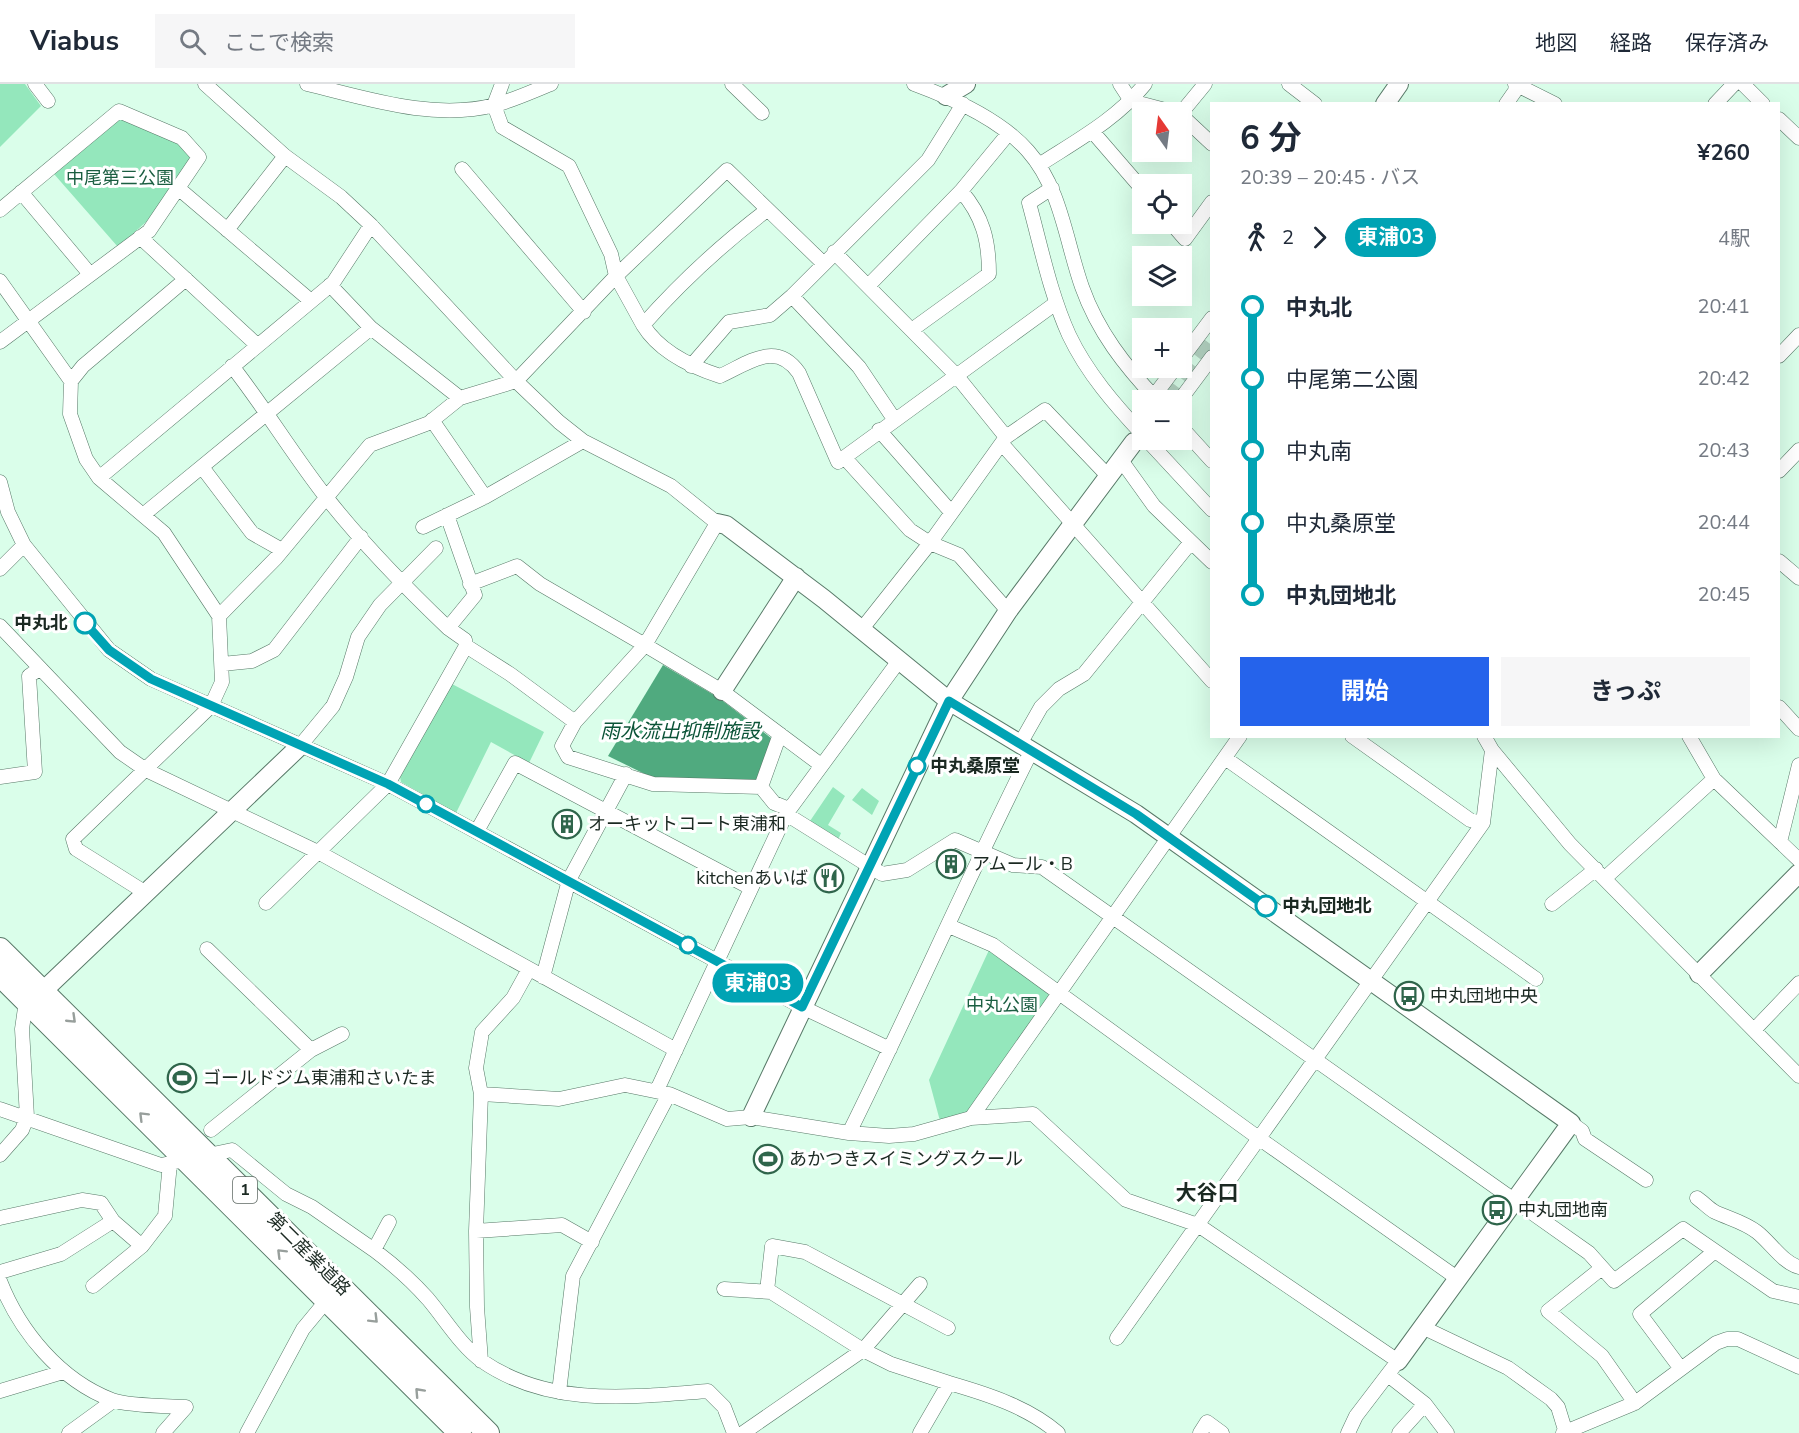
<!DOCTYPE html>
<html lang="ja">
<head>
<meta charset="utf-8">
<style>
  :root { --surface:#fff; --page:#f6f6f7; --text:#1f2937; --muted:#747a83; --line:#e0e1e3; --accent:#2563eb }
  body { margin:0; font-family:"Nunito Sans","Noto Sans JP",sans-serif; background:var(--page); color:var(--text); height:100vh; display:flex; flex-direction:column; font-size:22px; white-space:nowrap }
  * { box-sizing:border-box; margin:0 }
  p { font-size:20px; color:var(--muted) }
  .icon { flex:none; width:33px; height:33px; fill:none; stroke:currentColor; stroke-width:2; stroke-linecap:round; stroke-linejoin:round }
  .map { position:relative; flex:1; overflow:hidden }
  .side { position:absolute; left:1210px; top:18px; width:570px; height:636px; display:flex; flex-direction:column; background:var(--surface); border-radius:0px; box-shadow:0 6px 24px #0002 }
  .side>* { flex:none }
  .badge { padding:0 12px; border-radius:20px; font-size:21px; line-height:39px }
  .needle { width:39px; rotate:346deg }
  .fabs { position:absolute; left:1132px; top:18px; display:grid; gap:12px }
  .fabs a { display:grid; place-items:center; width:60px; height:60px; border-radius:0px; background:var(--surface); box-shadow:0 6px 24px #0002; font-size:30px }
  .map>.badge { position:absolute; translate:-50% -50%; box-shadow:0 0 0 3px #fff }
  .legs { display:flex; align-items:center; gap:9px; height:66px; padding:0 30px; font-size:20px }
  .legs p { margin-inline-start:auto }
  .headline { display:flex; align-items:center; justify-content:space-between; height:102px; padding:0 30px }
  h1 { font-size:33px; font-weight:700; line-height:45px }
  .button { display:flex; gap:12px; margin-top:auto; padding:12px 30px }
  .button a { flex:1; height:69px; border-radius:0px; background:var(--accent); color:#fff; font-size:24px; font-weight:700; line-height:69px; text-align:center }
  .button a+a { background:var(--page); color:var(--text) }
  ul { padding:0 30px; list-style:none }
  li { display:flex; align-items:center; gap:21px; height:72px; font-size:22px }
  li i { display:grid; place-items:center; width:9px; height:100%; margin:0 8px; background:currentColor }
  li i::after { content:''; width:15px; height:15px; margin:-8px; border:4px solid; border-radius:50%; background:var(--surface) }
  li p { margin-inline-start:auto }
  li:first-child i { background:linear-gradient(#0000 50%,currentColor 0) }
  li:last-child i { background:linear-gradient(currentColor 50%,#0000 0) }
  header { display:flex; align-items:center; gap:36px; box-sizing:border-box; height:84px; padding:0 30px; background:var(--surface); border-bottom:2px solid var(--line) }
  header strong { font-size:28px }
  nav { display:flex; gap:33px; margin-inline-start:auto; font-size:21px }
  .search { width:420px; height:54px; background:var(--page); display:flex; align-items:center; gap:15px; box-sizing:border-box; padding:0 21px; border-radius:0px; color:var(--muted); font-size:22px }
  .map>svg:first-child { display:block }
  .green { fill:#94e7bc }
  .water { fill:#50aa7f }
  .lines { fill:none; stroke-linecap:round; stroke-linejoin:round }
  .tertiary-tunnel { stroke:#b4d3c2; stroke-width:18; stroke-dasharray:18 9; stroke-linecap:butt }
  .minor-casing { stroke:#587968; stroke-width:15 }
  .tertiary-casing { stroke:#587968; stroke-width:20 }
  .primary-casing { stroke:#587968; stroke-width:24 }
  .minor { stroke:#fff; stroke-width:14 }
  .tertiary { stroke:#fff; stroke-width:18 }
  .primary { stroke:#fff; stroke-width:22 }
  .oneway { stroke:#989f9c }
  .line-1-casing { stroke:#fff; stroke-width:14 }
  .line-1 { stroke:#00a3b4; stroke-width:9 }
  .stop-1-dot { fill:#fff; stroke:#00a3b4; stroke-width:3 }
  .labels { text-anchor:middle; dominant-baseline:central; stroke-width:6; stroke-linejoin:round; paint-order:stroke }
  .shield { fill:#fff; stroke:#5f6964; stroke-width:1.5 }
  .shield-label { font-size:16px; font-weight:bold; fill:#1b2922 }
  .park-label { font-size:18px; fill:#1b5e41; stroke:#fff }
  .stop-label { font-size:18px; font-weight:bold; fill:#1b2922; stroke:#fff; text-anchor:start }
  .poi-label { font-size:18px; fill:#1b2922; stroke:#fff; text-anchor:start }
  .street-label { font-size:18px; fill:#1b2922; stroke:#fff }
  .water-label { font-size:20px; font-style:italic; fill:#0b5337; stroke:#fff }
  .quarter-label { font-size:21px; font-weight:bold; fill:#1b2922; stroke:#fff }
</style>
</head>
<body>
<header>
<strong>Viabus</strong>
<div class="search"><svg class="icon" aria-label="search" viewBox="0 0 24 24"><circle cx="10" cy="10" r="6"/><path d="M15 15l6 6"/></svg>ここで検索</div>
<nav><a>地図</a><a>経路</a><a>保存済み</a></nav>
</header>
<div class="map">
<svg width="1799" height="1349" viewBox="0 0 1799 1349">
  <rect width="100%" height="100%" fill="#dafeea"/>
  <path class="green" d="M0 0H25L41 22 0 63Z
    M119 32C136 40 188 57 193 75L146 138 118 163 54 90Z
    M452 600 544 648 529 679 491 658 456 729 401 698 400 693Z
    M833 703 845 712 828 741 841 749 838 756 810 737Z
    M862 704 879 717 872 731 852 716Z
    M989 866 1048 908 1049 915 967 1031 940 1037 929 996Z"/>
  <path class="water" d="M663 581 719 614 771 654 758 697 655 695 608 672Z"/>
  <g class="lines">
    <path class="tertiary-tunnel" d="M1165 316 1212 254"/>
    <g class="minor-casing">
      <path id="minor" d="M35 0 48 17
        M205 0 285 72 341 113 371 141 516 297 559 338 583 357 671 402 717 439 645 561 540 500 517 482 470 500
        M307 0C366 14 433 37 495 21 514 16 533 7 551 0
        M502 0 494 21 502 43 569 82 611 170 616 192 643 241C681 198 721 161 767 126
        M732 0 762 29
        M914 0C952 14 1001 36 1028 67 1061 104 1066 158 1082 203 1098 248 1125 282 1157 316
        M1120 0 1131 17 1173 28
        M1289 0 1315 20
        M1515 0 1555 20
        M1743 0 1763 20
        M1506 20 1520 0
        M1715 20 1734 0
        M1182 28 1205 0
        M1182 32 1212 60
        M1779 35 1799 54
        M1092 47 1143 106
        M1039 81C1076 57 1117 35 1145 0
        M462 85 584 228
        M178 104 311 217
        M1052 104 1029 119C1041 163 1050 209 1069 251 1087 289 1115 321 1143 351
        M21 108 89 189
        M0 126 119 27 182 54 199 73 149 147 0 258
        M1172 140 1185 155 1212 118
        M227 146 285 72
        M140 153 257 261
        M834 168 956 291 1006 353
        M186 195 83 282 71 297 70 330 86 375 99 394 164 449 219 532
        M0 197 71 297
        M330 201 371 244 460 314
        M869 201 961 107 1008 50
        M792 212 859 283 894 335
        M643 241C659 267 692 283 720 292 749 279 776 256 799 289L838 378 1056 219
        M913 245 989 190C989 157 983 132 961 107
        M1779 272 1799 251
        M1182 274 1212 234
        M232 282C265 324 293 371 326 413 363 460 405 503 448 544
        M691 282 729 238 770 231 792 212 928 76 963 20
        M1154 312 1175 284
        M1180 316 1212 273
        M432 336 485 413
        M1182 344 1212 377
        M879 346 951 428
        M1147 356 1212 426
        M1002 360 1212 597
        M844 373 910 446 930 459 959 471 1008 527
        M1121 376 1154 422 1212 478
        M202 383 252 449 282 466
        M1779 387 1799 366
        M99 394 333 199 371 141
        M0 398 8 428 24 461 109 566 151 595 388 700 802 923 890 965
        M143 431 371 244
        M423 443 485 413 583 357
        M1779 477 1799 494
        M0 485 24 461
        M0 542 120 668 146 686 318 768 676 966
        M861 546 930 459 1006 353 1045 326 1108 392
        M466 562 510 590 575 638
        M222 580 252 577 274 566 361 453
        M1779 623 1799 645
        M780 650 761 703 774 719 789 725
        M1352 652 1470 736 1483 739
        M1484 652 1492 666 1570 760 1799 992
        M1689 652 1714 695 1799 776
        M1020 660 1041 623 1059 605 1084 590 1191 458
        M300 662 333 622 346 593 358 553 380 521 436 464
        M1225 674 1536 895
        M0 693 35 688 29 592 39 585
        M761 703 653 700 568 673 562 662 575 638 645 561 722 607 821 681
        M786 730 882 790 907 786 955 756 1013 781 1042 783 1589 1169 1614 1197 1683 1145 1773 1207 1799 1213
        M477 747 515 679 751 804
        M1780 758 1799 681
        M1605 794 1714 695
        M146 809 76 765 73 755 211 622 222 598 219 532 276 474 370 361 429 339 460 314 516 297 616 192 727 86 823 179
        M266 819 388 700 466 562 465 556 448 544 475 511 447 431
        M1552 820 1596 785
        M949 842 993 861 1260 1055 1457 1194
        M207 865 311 966
        M543 893 569 796 626 690
        M1755 945 1799 899
        M657 1006 786 730 898 578
        M481 1010 559 1015 625 1001 669 1010 727 1035 751 1033 849 1049 889 1052 914 1050 971 1034 1033 1030 1126 1116 1198 1141 1398 1277 1356 1332 1348 1349
        M0 1025 161 1081 232 1066 286 1110 312 1123 374 1166 389 1138
        M971 1034 1240 652
        M1571 1039 1582 1047 1585 1055 1646 1096
        M211 1046 311 966 342 950
        M849 1049C912 922 968 793 1032 666
        M0 1071 22 1046 27 1033 22 945 26 917
        M1697 1114C1703 1118 1709 1125 1715 1128 1730 1135 1744 1138 1757 1148 1771 1159 1783 1179 1799 1183
        M0 1134 82 1116 101 1119 113 1137 142 1162
        M476 1147 562 1141 592 1158
        M374 1166C394 1181 412 1197 428 1215 445 1235 461 1262 482 1277 550 1324 632 1313 708 1307L724 1323 734 1349
        M1602 1184 1548 1227 1602 1272 1635 1319
        M0 1188 61 1170 113 1137
        M0 1197C20 1248 60 1296 112 1316 128 1322 167 1322 186 1323
        M93 1202 142 1162 165 1132 170 1079
        M724 1205 771 1208 863 1266 891 1280 949 1299
        M767 1207 772 1162 805 1168 948 1244
        M1422 1243 1508 1284 1551 1315 1558 1323 1566 1349
        M1117 1254 1483 739 1492 666
        M481 1277 477 1223 476 1147 481 1010 476 984 482 948 513 914 529 885
        M1681 1285 1640 1230 1715 1167
        M1388 1291 1425 1320 1447 1349
        M0 1307 63 1288
        M559 1308 573 1192 669 1010
        M69 1349 113 1317
        M163 1349 186 1323
        M247 1349 303 1245 327 1216
        M743 1349 863 1266 920 1200
        M920 1349 949 1299C987 1310 1028 1323 1058 1349
        M1200 1349 1207 1338 1222 1349
        M1399 1349 1425 1320
        M1563 1349 1635 1319 1716 1259 1727 1255H1738L1799 1283"/>
    </g>
    <g class="tertiary-casing">
      <path id="tertiary" d="M946 12 966 0
        M1385 20 1399 0
        M717 439 726 441 824 515 949 617 1136 730 1571 1039 1398 1277
        M722 607 796 493
        M1699 890 1799 789
        M43 907 300 662
        M751 1033 949 617 1008 527 1134 358"/>
    </g>
    <g class="primary-casing">
      <path id="primary" d="M0 865 488 1349
        M0 891 460 1349"/>
    </g>
    <use href="#minor" class="minor"/>
    <use href="#tertiary" class="tertiary"/>
    <use href="#primary" class="primary"/>
  </g>
  <defs><path id="oneway-chevron" d="M-2-3.5L2.5 0L-2 3.5" fill="none" stroke-width="1.6" stroke-linecap="round" stroke-linejoin="round" transform="scale(1.5)"/></defs>
  <g class="oneway">
    <use href="#oneway-chevron" transform="translate(72 935) rotate(44)"/>
    <use href="#oneway-chevron" transform="translate(143 1032) rotate(-135)"/>
    <use href="#oneway-chevron" transform="translate(281 1169) rotate(-135)"/>
    <use href="#oneway-chevron" transform="translate(374 1235) rotate(45)"/>
    <use href="#oneway-chevron" transform="translate(419 1308) rotate(-133)"/>
  </g>
  <g class="lines">
    <g class="line-1-casing">
      <path id="line-1" d="M85 539 109 566 151 595 388 700 802 923 949 617 1136 730 1266 822"/>
    </g>
    <use href="#line-1" class="line-1"/>
  </g>
  <defs>
    <g id="building-ring" transform="scale(1.5)"><circle r="9.5" fill="#fff" stroke="#2f654b" stroke-width="1.5"/><path d="M-4-6H4V6H1V3H-1V6H-4ZM-2.5-4.3h1.7v1.8h-1.7ZM.8-4.3h1.7v1.8H.8ZM-2.5-1h1.7V.8h-1.7ZM.8-1h1.7V.8H.8Z" fill="#2f654b"/></g>
    <g id="restaurant-ring" transform="scale(1.5)"><circle r="9.5" fill="#fff" stroke="#2f654b" stroke-width="1.5"/><path d="M-5-6h1v4h1v-4h1v4h1v-4h1v5L-1.5 .5V6h-2V.5L-5-1ZM5-6V6H3V1.5H1.5Q1.5-4 5-6Z" fill="#2f654b"/></g>
    <g id="bus-ring" transform="scale(1.5)"><circle r="9.5" fill="#fff" stroke="#2f654b" stroke-width="1.5"/><path d="M-5-6H5V4H4V6H2V4H-2V6H-4V4H-5ZM-3.5-4V0h7V-4ZM-3.5 1.2v1.5H-2V1.2ZM2 1.2v1.5H3.5V1.2Z" fill="#2f654b"/></g>
    <g id="stadium-ring" transform="scale(1.5)"><circle r="9.5" fill="#fff" stroke="#2f654b" stroke-width="1.5"/><path d="M0-5a6.5 5 0 1 0 0 10a6.5 5 0 1 0 0-10ZM-3.5-1.8h7v3.6h-7Z" fill="#2f654b"/></g>
  </defs>
  <g fill-rule="evenodd">
    <use href="#building-ring" x="567" y="740"/>
    <use href="#building-ring" x="951" y="780"/>
    <use href="#restaurant-ring" x="829" y="794"/>
    <use href="#bus-ring" x="1409" y="912"/>
    <use href="#stadium-ring" x="182" y="994"/>
    <use href="#stadium-ring" x="768" y="1075"/>
    <use href="#bus-ring" x="1497" y="1126"/>
  </g>
  <g class="stop-1-dot">
    <circle cx="85" cy="539" r="10"/>
    <circle cx="917" cy="682" r="8"/>
    <circle cx="426" cy="720" r="8"/>
    <circle cx="1266" cy="822" r="10"/>
    <circle cx="688" cy="861" r="8"/>
  </g>
  <g class="labels">
    <rect class="shield" x="233" y="1093" width="24" height="26" rx="4.5"/>
    <g class="shield-label">
      <text x="245" y="1106">1</text>
    </g>
    <g class="park-label">
      <text x="120" y="94">中尾第三公園</text>
      <text x="1002" y="921">中丸公園</text>
    </g>
    <g class="stop-label">
      <text x="68" y="539" text-anchor="end">中丸北</text>
      <text x="930" y="682">中丸桑原堂</text>
      <text x="1282" y="822">中丸団地北</text>
    </g>
    <g class="poi-label">
      <text x="588" y="740">オーキットコート東浦和</text>
      <text x="972" y="780">アムール・B</text>
      <text x="808" y="794" text-anchor="end">kitchenあいば</text>
      <text x="1430" y="912">中丸団地中央</text>
      <text x="203" y="994">ゴールドジム東浦和さいたま</text>
      <text x="789" y="1075">あかつきスイミングスクール</text>
      <text x="1518" y="1126">中丸団地南</text>
    </g>
    <g class="street-label">
      <text transform="translate(309 1170) rotate(45)">第二産業道路</text>
    </g>
    <g class="water-label">
      <text x="680" y="647">雨水流出抑制施設</text>
    </g>
    <g class="quarter-label">
      <text x="1207" y="1109">大谷口</text>
    </g>
  </g>
</svg>
<div class="fabs">
<a><svg class="needle" viewBox="-14 -14 28 28"><path d="M0-13l5 13h-10z" fill="#e53935"/><path d="M0 13l5-13h-10z" fill="#747a83"/></svg></a>
<a><svg class="icon" aria-label="locate" viewBox="0 0 24 24"><circle cx="12" cy="12" r="6"/><path d="M12 2v4M12 18v4M2 12h4M18 12h4"/></svg></a>
<a><svg class="icon" aria-label="layers" viewBox="0 0 24 24"><path d="M12 4l9 5-9 5-9-5zM3 14l9 5 9-5"/></svg></a>
<a>+</a>
<a>−</a>
</div>
<b class="badge" style="left:758px;top:899px;background:#00a3b4;color:#fff">東浦03</b>
<section class="side">
<div class="headline"><div><h1>6 分</h1><p>20:39 – 20:45 · バス</p></div><b>¥260</b></div>
<div class="legs"><svg class="icon" aria-label="walk" viewBox="0 0 24 24"><circle cx="13" cy="4" r="2"/><path d="M13 8l-2 6 4 7M11 14l-3 7M7 12l3-4h3l4 4"/></svg>2<svg class="icon" aria-label="forward" viewBox="0 0 24 24"><path d="M9 5l7 7-7 7"/></svg><b class="badge" style="background:#00a3b4;color:#fff">東浦03</b><p>4駅</p></div>
<ul>
<li><i style="color:#00a3b4"></i><b>中丸北</b><p>20:41</p></li>
<li><i style="color:#00a3b4"></i><span>中尾第二公園</span><p>20:42</p></li>
<li><i style="color:#00a3b4"></i><span>中丸南</span><p>20:43</p></li>
<li><i style="color:#00a3b4"></i><span>中丸桑原堂</span><p>20:44</p></li>
<li><i style="color:#00a3b4"></i><b>中丸団地北</b><p>20:45</p></li>
</ul>
<div class="button"><a>開始</a><a>きっぷ</a></div>
</section>
</div>
</body>
</html>
